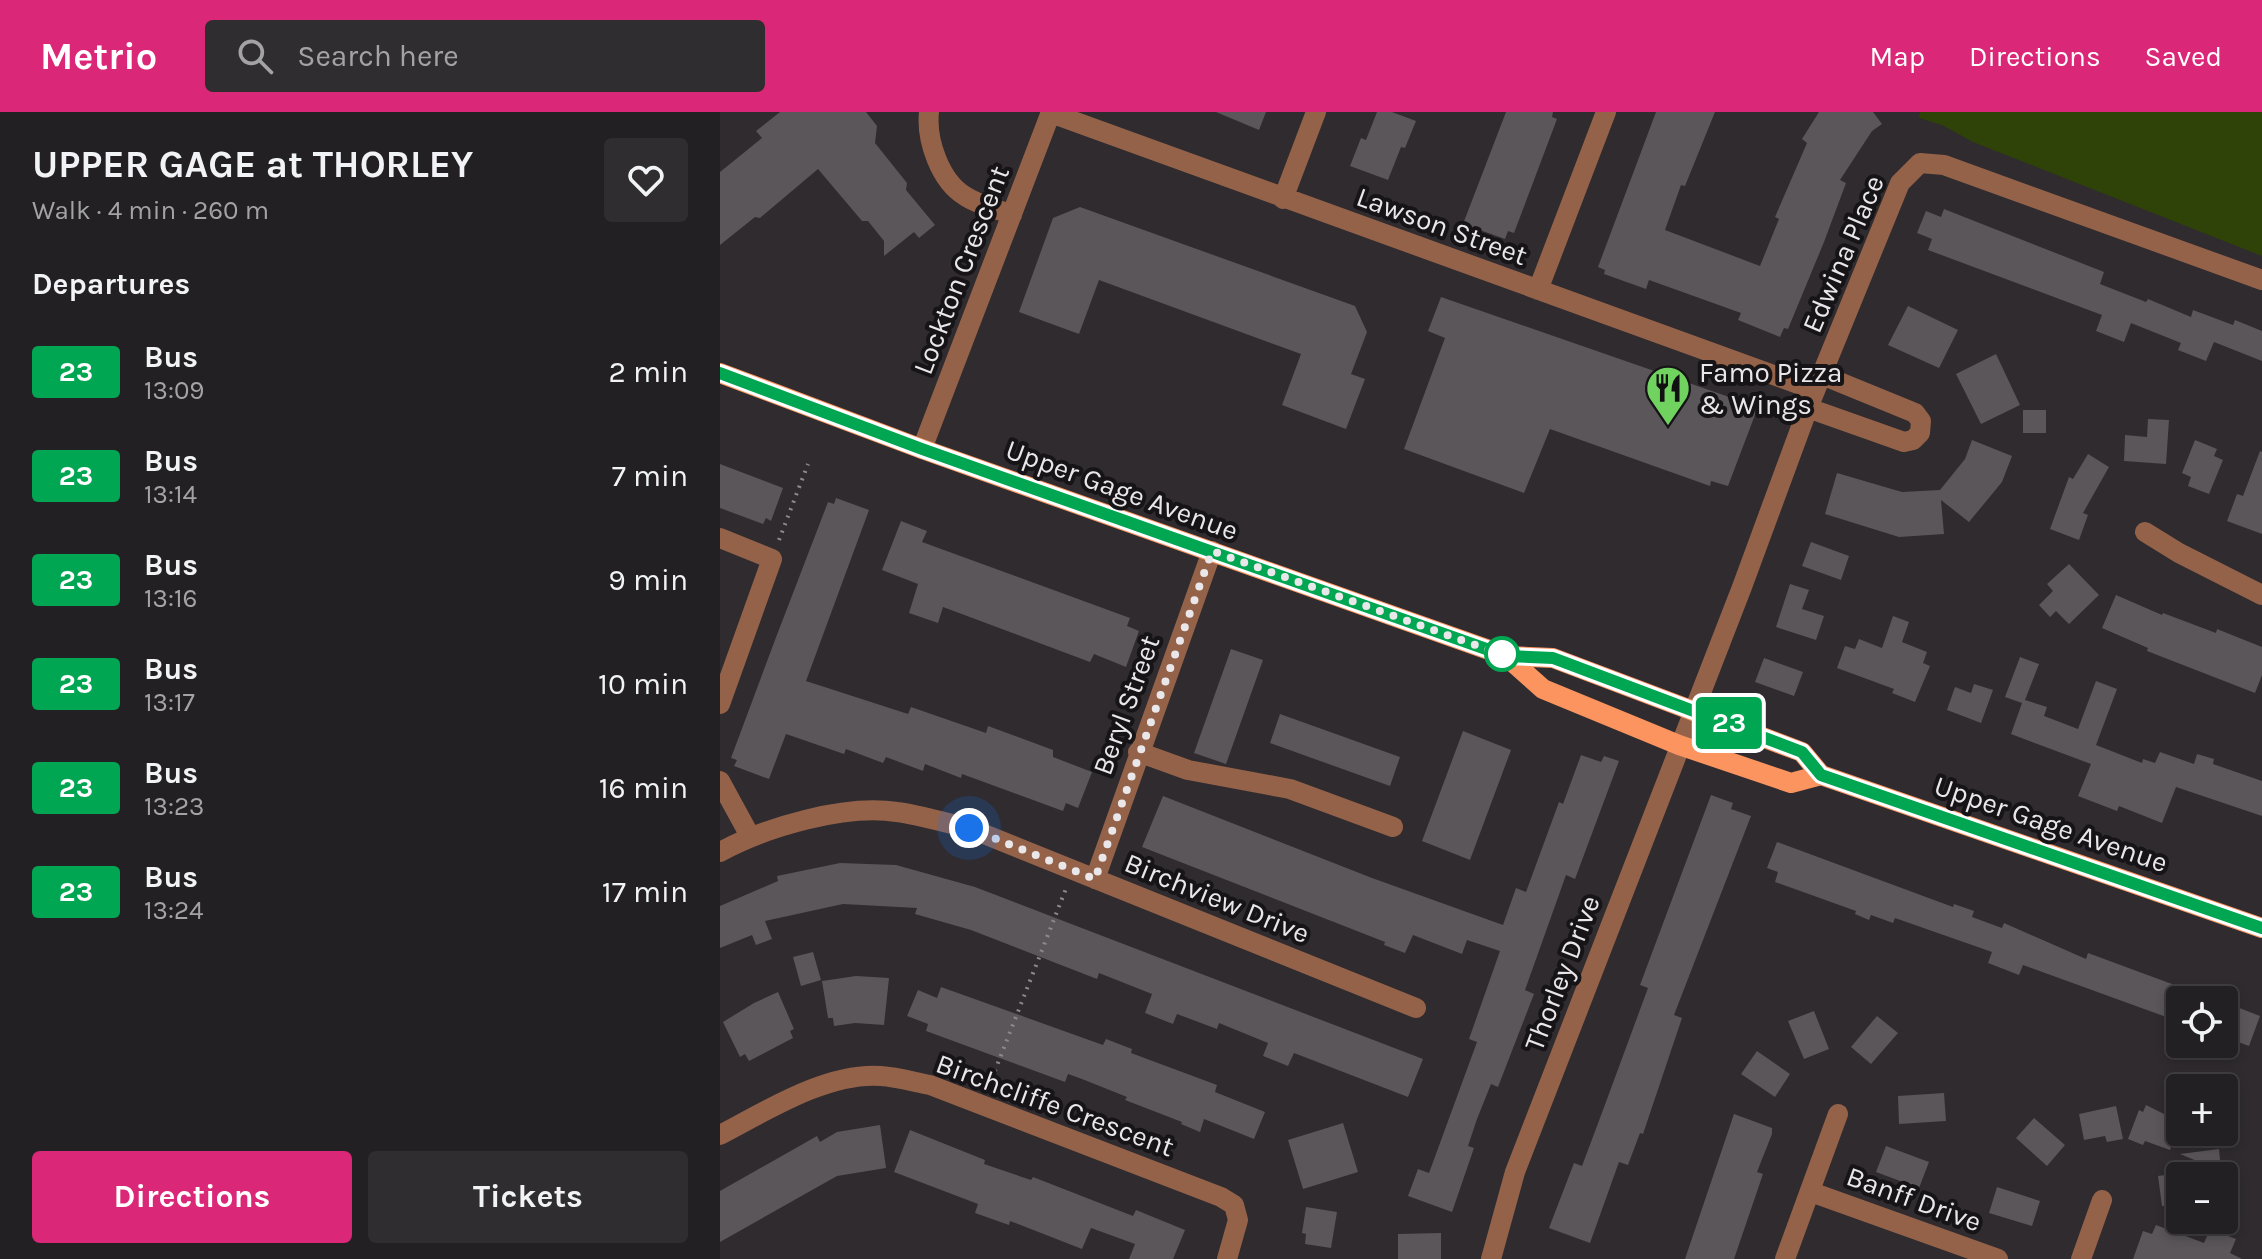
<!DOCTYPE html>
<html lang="en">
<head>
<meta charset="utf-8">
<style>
  :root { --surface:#232023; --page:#2f2d30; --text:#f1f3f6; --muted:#a3a3a6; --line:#403e41; --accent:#db2777 }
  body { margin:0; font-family:Karla,sans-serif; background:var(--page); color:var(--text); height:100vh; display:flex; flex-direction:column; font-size:30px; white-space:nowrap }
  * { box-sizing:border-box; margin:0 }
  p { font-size:26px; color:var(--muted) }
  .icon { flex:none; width:44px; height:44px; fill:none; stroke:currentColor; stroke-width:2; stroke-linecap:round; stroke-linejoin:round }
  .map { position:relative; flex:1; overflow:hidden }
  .side { display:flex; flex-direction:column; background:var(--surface); width:720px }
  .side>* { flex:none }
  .badge { padding:0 16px; border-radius:6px; font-size:28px; line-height:52px }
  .controls { position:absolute; left:1446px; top:874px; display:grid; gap:16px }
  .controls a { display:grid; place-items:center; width:72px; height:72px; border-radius:8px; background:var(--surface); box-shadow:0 4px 12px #0003,0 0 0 2px var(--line); font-size:40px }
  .you { position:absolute; width:40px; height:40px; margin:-20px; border:6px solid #fff; border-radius:50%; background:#1a73e8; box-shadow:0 0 0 12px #1a73e833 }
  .map>.badge { position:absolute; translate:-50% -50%; box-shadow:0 0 0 4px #fff }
  h2 { padding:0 32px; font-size:30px; line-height:72px }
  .round { display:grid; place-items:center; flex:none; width:84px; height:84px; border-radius:8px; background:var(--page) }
  .headline { display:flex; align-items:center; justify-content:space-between; height:136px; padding:0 32px }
  h1 { font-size:38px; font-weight:700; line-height:60px }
  .action { display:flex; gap:16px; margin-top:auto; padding:16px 32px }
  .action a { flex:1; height:92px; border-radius:8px; background:var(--accent); color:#fff; font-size:32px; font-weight:700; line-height:92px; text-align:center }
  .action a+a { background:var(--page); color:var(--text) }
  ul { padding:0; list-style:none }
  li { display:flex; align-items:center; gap:24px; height:104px; padding:0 32px }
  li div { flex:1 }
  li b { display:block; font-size:30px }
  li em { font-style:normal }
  li .badge { min-width:88px; font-weight:700; text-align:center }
  header { display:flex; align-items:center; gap:48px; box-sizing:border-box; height:112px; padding:0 40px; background:var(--accent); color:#fff }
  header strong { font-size:38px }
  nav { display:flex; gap:44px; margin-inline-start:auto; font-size:28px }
  .search { width:560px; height:72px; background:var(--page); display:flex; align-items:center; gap:20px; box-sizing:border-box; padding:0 28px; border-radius:8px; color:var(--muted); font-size:30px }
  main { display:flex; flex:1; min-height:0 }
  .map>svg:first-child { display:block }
  .green { fill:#2f4308 }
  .building { fill:#5a565a }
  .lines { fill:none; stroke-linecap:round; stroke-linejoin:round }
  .path { stroke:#8c888c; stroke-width:4; stroke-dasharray:2 6; stroke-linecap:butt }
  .minor { stroke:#946249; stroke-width:20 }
  .major { stroke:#fb945f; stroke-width:20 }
  .line-casing { stroke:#fff; stroke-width:18 }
  .line { stroke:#00a651; stroke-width:12 }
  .walk { stroke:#eae7ea; stroke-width:8; stroke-dasharray:0 14.4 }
  .stop-dot { fill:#fff; stroke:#00a651; stroke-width:4 }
  .labels { text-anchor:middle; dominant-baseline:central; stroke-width:8; stroke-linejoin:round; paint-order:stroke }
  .street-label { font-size:28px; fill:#eae7ea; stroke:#161416 }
  .poi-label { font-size:28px; fill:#eae7ea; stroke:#161416; text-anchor:start }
</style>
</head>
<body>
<header>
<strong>Metrio</strong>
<div class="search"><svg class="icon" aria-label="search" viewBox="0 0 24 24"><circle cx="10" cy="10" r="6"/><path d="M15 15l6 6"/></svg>Search here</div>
<nav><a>Map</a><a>Directions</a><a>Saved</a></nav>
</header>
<main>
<section class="side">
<div class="headline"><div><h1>UPPER GAGE at THORLEY</h1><p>Walk · 4 min · 260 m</p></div><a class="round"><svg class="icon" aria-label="heart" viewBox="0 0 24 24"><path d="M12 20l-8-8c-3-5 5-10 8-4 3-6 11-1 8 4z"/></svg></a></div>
<h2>Departures</h2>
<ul>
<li><span class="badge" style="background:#00a651;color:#fff">23</span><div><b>Bus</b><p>13:09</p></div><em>2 min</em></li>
<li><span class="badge" style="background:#00a651;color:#fff">23</span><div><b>Bus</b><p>13:14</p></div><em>7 min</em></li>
<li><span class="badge" style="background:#00a651;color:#fff">23</span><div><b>Bus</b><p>13:16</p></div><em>9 min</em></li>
<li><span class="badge" style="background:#00a651;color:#fff">23</span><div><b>Bus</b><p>13:17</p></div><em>10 min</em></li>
<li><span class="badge" style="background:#00a651;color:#fff">23</span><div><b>Bus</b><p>13:23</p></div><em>16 min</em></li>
<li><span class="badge" style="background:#00a651;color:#fff">23</span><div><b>Bus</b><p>13:24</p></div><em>17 min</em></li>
</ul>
<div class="action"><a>Directions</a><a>Tickets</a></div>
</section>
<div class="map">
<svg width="1542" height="1147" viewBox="0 0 1542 1147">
  <rect width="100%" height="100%" fill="#2f2b2f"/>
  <path class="green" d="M1200 0H1542V144L1253 30 1222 13 1199 6Z"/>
  <path class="building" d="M60 0H146L157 14 155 31 187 71 186 78 215 113 199 126 194 120 164 144V129L148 109H142L98 57 40 106 35 105 0 133V60L42 26 36 19Z
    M496 0H546L539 18Z
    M657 0H672L696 9 685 36 681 35 668 68 630 54 641 26 646 28Z
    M786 0H833L832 5 837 7 794 121 788 119 785 127 743 112Z
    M936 0H995L965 74 961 73 945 118 1040 154 1059 107 1055 105 1087 31 1082 27 1099 0H1153L1162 12 1152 19 1120 68 1126 71 1104 130 1068 217 1064 216 1060 225 1018 208 1021 201 929 168 926 177 884 162 885 158 878 155Z
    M360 95 635 194 647 220 631 262 645 267 626 317 562 293 581 242 379 168 359 222 299 200 333 106Z
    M1224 97 1384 160 1380 172 1426 190 1428 187 1471 205 1473 198 1513 213 1515 208 1542 219V249L1494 230 1486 249 1458 238 1461 231 1411 211 1404 230 1376 219 1382 203 1208 138 1212 127 1197 121 1206 99 1221 105Z
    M721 185 1038 295 1008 374 991 369 990 374 830 317 804 381 684 337 725 226 708 219Z
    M1188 194 1238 218 1219 256 1168 233Z
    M1276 242 1300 293 1261 312 1236 262Z
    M1303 298H1326V321H1303Z
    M1428 307 1449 308 1446 352 1404 349 1405 323 1427 325Z
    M1252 328 1292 344 1282 370 1249 410 1221 388 1224 422 1179 425 1105 402 1117 361 1182 380 1220 378 1245 347Z
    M1475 328 1497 337 1494 344 1503 348 1489 382 1468 374 1471 365 1462 361Z
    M1540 339 1542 340V422L1507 409 1517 382 1523 384Z
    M1368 342 1389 355 1363 401 1368 403 1359 428 1330 417 1349 365 1353 367Z
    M0 352 63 376 51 409 46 406 43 412 0 396Z
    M116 386 149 398 86 569 188 602 191 595 266 621 268 614 333 638V645L372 660 358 696 346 691 343 699 242 662 241 666 205 652 203 659 166 645 163 651 126 637 124 642 66 622 49 667 14 654 17 648 11 646 55 528 108 390 114 392Z
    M181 409 207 419 202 430 410 506 407 514 419 519 406 555 374 542 370 550 223 495 218 511 189 501 198 472 162 458Z
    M1091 430 1129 444 1121 468 1082 454Z
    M1349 452 1379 483 1349 512 1336 499 1330 505 1319 493 1333 479 1327 472Z
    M1070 472 1089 478 1082 497 1104 504 1096 528 1056 515Z
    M1396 483 1442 503 1443 501 1496 521 1497 517 1542 535V563L1535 581 1427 539 1428 536 1382 516Z
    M1173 504 1189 510 1182 530 1207 540 1203 551 1210 554 1195 590 1172 581 1174 577 1117 556 1125 534 1135 537 1139 527 1162 536Z
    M511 537 543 548 506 652 474 641Z
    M1300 545 1319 552 1305 588 1327 595 1324 604 1358 617 1376 569 1397 577 1376 633 1422 651 1423 647 1435 651 1440 640 1474 652 1477 642 1494 647 1493 652 1542 669V704L1456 675 1442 711 1399 694 1397 699 1358 684 1371 652 1291 622 1302 591 1285 585Z
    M1044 546 1083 560 1074 584 1035 570Z
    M1254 572 1273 578 1261 611 1227 598 1235 575 1251 581Z
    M560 602 680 645 670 674 550 631Z
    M743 619 791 638 750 748 702 729Z
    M861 643 881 650 884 644 899 649 855 767 846 763 805 878 814 882 778 975 771 972 757 1007 748 1034 754 1036 732 1100 688 1084 698 1057 709 1061 757 930 749 927 780 839 747 828 742 842 693 823 685 841 664 833 665 830 422 735 443 684 652 766 783 813 796 776 806 780 839 690 843 692Z
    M991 683 1013 691 1011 697 1031 704 954 903 962 906 923 1022 920 1021 908 1053 899 1050 870 1131 829 1116 854 1051 862 1054 883 998 928 876 920 873Z
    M1057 730 1233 795 1234 792 1254 799 1252 805 1282 816 1284 811 1366 847 1368 841 1460 875V910L1303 853 1299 863 1268 851 1272 840 1175 806 1173 811 1151 803 1149 808 1135 802 1136 799 1055 770 1058 760 1047 756Z
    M120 751 176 753 255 775 703 947 688 985 574 941 568 954 543 944 548 931 499 911 497 917 457 902 453 912 425 901 432 882 379 861 377 867 251 818 195 802 197 796 123 792 45 809 52 827 36 833 32 823 0 836V794L58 769 57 764Z
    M93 840 101 868 81 874 73 845Z
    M136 864 169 866 164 913 135 911 114 914 113 906H108L102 869Z
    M221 875 383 933 386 927 412 937 411 941 497 973 495 980 545 1000 534 1027 484 1007 480 1020 461 1012 462 1010 405 988 407 985 362 967 348 962 345 970 206 919 208 912 187 904 198 878 217 886Z
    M58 880 74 917 70 919 73 926 29 949 25 942 20 945 3 910 34 891Z
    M1504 890 1540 904 1529 934 1504 925Z
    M1094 899 1109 937 1084 947 1068 909Z
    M1157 904 1178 921 1151 952 1131 935Z
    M1037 939 1070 962 1055 985 1021 962Z
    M1224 981 1226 1009 1179 1012 1178 984Z
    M1426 993 1460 1010 1450 1038 1425 1029 1423 1033 1408 1027 1419 998 1423 1000Z
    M1396 994 1403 1027 1387 1030 1385 1024 1364 1028 1359 1002Z
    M1014 1002 1052 1016V1022L1037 1060 1043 1062 1014 1147H965Z
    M1314 1006 1345 1033 1327 1054 1296 1026Z
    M623 1011 638 1060 583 1077 568 1028Z
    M160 1013 166 1056 117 1064 0 1130V1079L97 1024 100 1030 117 1020Z
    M190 1018 265 1048 264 1052 311 1068 313 1065 413 1104 416 1098 465 1118 453 1147H409L415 1132 371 1116 362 1137 290 1109 289 1113 255 1101 258 1092 174 1060Z
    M1166 1034 1209 1050 1199 1076 1156 1060Z
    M1499 1037 1501 1059 1460 1042Z
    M1460 1061V1092L1442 1094 1438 1064Z
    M1277 1075 1320 1089 1312 1114 1269 1101Z
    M586 1095 617 1100 611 1136 585 1132 586 1122 582 1121Z
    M1436 1113 1484 1131 1490 1117 1516 1127 1510 1141 1522 1147H1413L1423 1119 1432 1122Z
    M721 1121V1147H678V1122Z"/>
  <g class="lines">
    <path class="path" d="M59 428 88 352
      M269 974 347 774"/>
    <path class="minor" d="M209 0C206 28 220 69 245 84 258 93 277 97 292 103
      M331 1 1095 278
      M563 87 596 0
      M818 178 886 0
      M1088 296 1184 330 1193 328 1200 321 1201 309 1195 301 1102 263
      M202 337 331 0
      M1425 420 1459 441 1542 483
      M0 426 52 447 0 592
      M418 640 468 658 570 677 673 715
      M0 669 30 724
      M0 740C46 715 125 692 177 700 201 703 225 711 249 716L696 896
      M375 767 492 439
      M0 1023C46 999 107 960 161 964 177 965 194 970 210 973L501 1085 514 1093 518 1108 507 1147
      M1091 1080 1278 1147
      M771 1147 795 1060 1022 475 1088 296 1180 71 1200 51 1224 53 1542 168
      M1065 1147 1118 1002
      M1361 1147 1382 1088"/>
    <path class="major" d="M0 261 202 337 786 544 833 546 1082 640 1101 663 1542 816
      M786 544 823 577 959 633 1071 671 1101 663"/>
  </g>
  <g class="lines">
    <g class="line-casing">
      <path id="line" d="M0 261 202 337 786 544 833 546 1082 640 1101 663 1542 816"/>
    </g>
    <use href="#line" class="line"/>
    <path class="walk" d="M249 716 375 767 492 439 786 544 782 542"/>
  </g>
  <defs>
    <g id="restaurant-pin" transform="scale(2.3)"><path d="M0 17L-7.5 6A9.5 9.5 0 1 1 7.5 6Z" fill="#70d35f" stroke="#161416"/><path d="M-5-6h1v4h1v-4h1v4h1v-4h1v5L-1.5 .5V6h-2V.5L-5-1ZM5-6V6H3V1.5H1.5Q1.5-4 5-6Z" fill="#111"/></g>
  </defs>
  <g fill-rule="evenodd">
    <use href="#restaurant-pin" x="948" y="276"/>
  </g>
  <circle class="stop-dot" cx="782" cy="542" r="16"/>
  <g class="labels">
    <g class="street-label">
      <text transform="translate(722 114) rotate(20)">Lawson Street</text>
      <text transform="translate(1123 142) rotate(-67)">Edwina Place</text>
      <text transform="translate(241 158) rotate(-69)">Lockton Crescent</text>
      <text transform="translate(402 378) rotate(20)">Upper Gage Avenue</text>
      <text transform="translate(406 593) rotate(-70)">Beryl Street</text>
      <text transform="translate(1331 712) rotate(19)">Upper Gage Avenue</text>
      <text transform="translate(497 786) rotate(22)">Birchview Drive</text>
      <text transform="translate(842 861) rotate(-69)">Thorley Drive</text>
      <text transform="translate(335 993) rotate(20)">Birchcliffe Crescent</text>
      <text transform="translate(1194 1087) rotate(20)">Banff Drive</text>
    </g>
    <g class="poi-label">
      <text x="979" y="260">Famo Pizza<tspan x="979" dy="32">&amp; Wings</tspan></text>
    </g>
  </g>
</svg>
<div class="controls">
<a><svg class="icon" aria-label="locate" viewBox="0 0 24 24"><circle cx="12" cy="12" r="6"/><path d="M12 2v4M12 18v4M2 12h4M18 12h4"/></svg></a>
<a>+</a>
<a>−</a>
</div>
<div class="you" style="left:249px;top:716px"></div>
<b class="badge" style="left:1009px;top:611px;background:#00a651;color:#fff">23</b>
</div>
</main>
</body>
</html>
